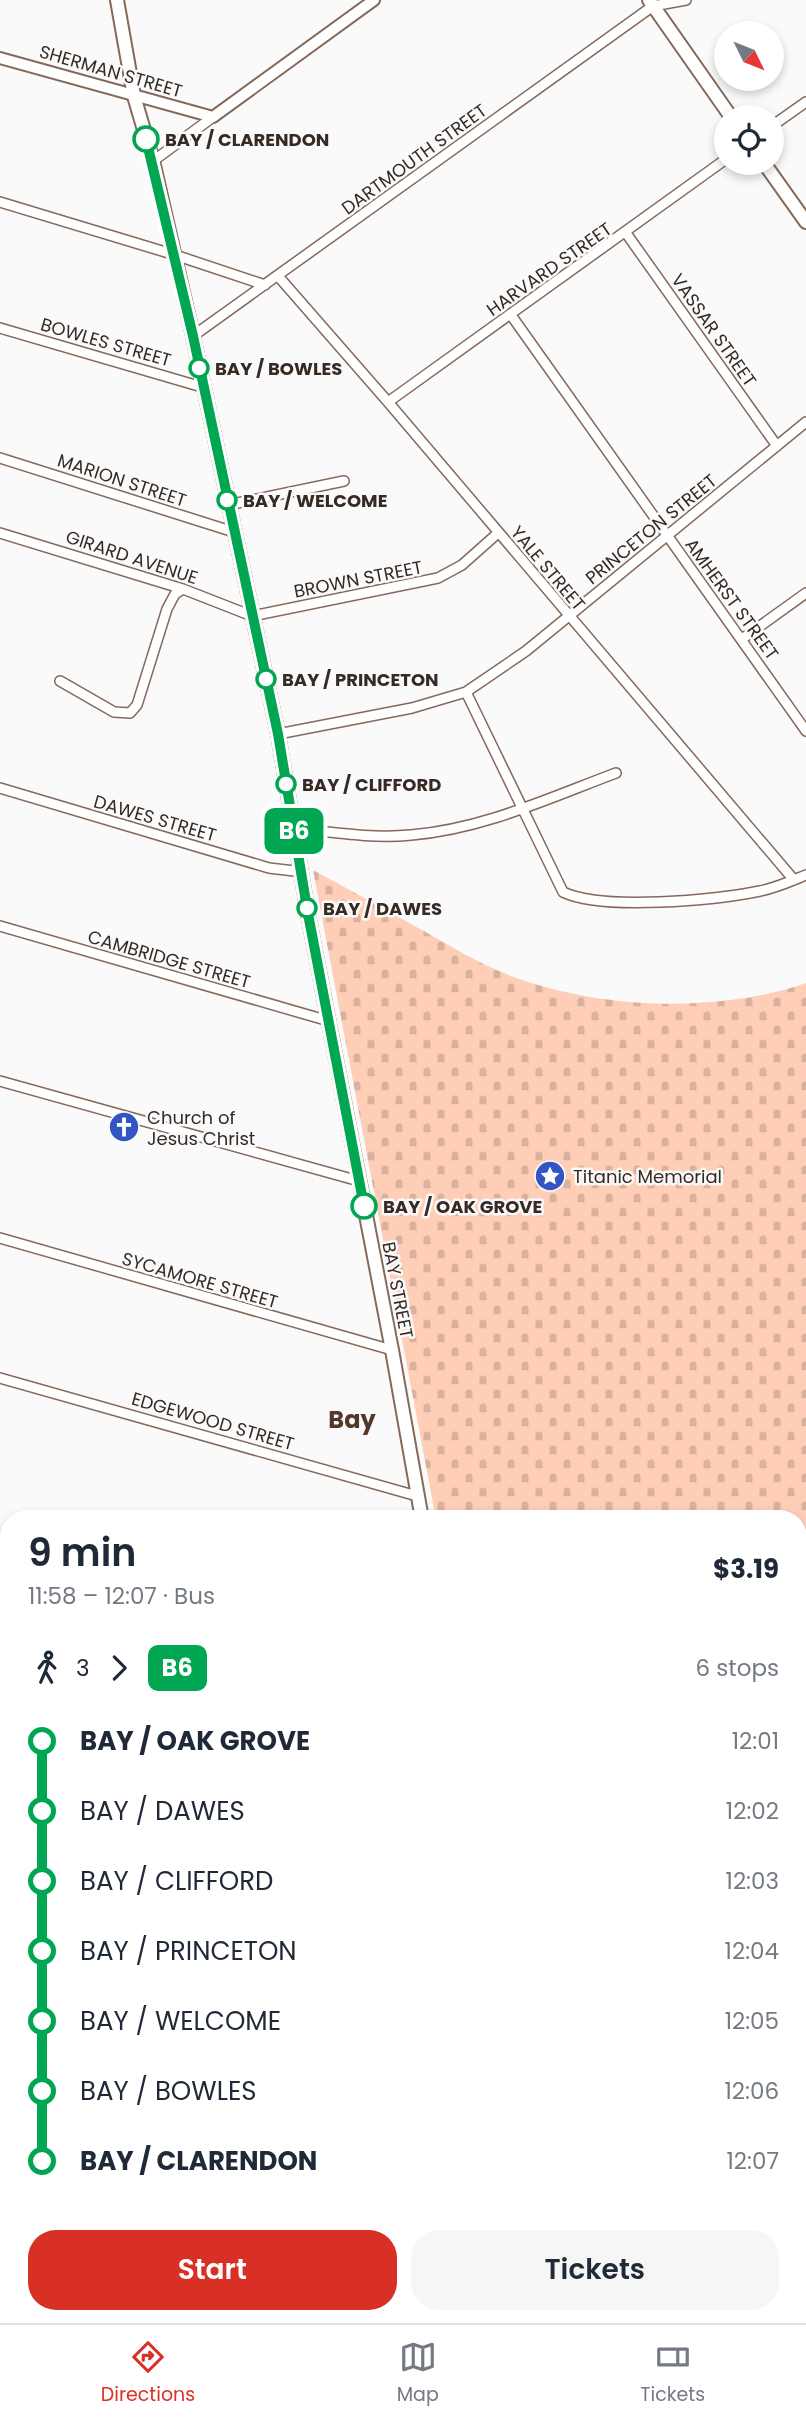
<!DOCTYPE html>
<html lang="en">
<head>
<meta charset="utf-8">
<style>
  :root { --surface:#fff; --page:#f6f6f7; --text:#1f2937; --muted:#747a83; --line:#e0e1e3; --accent:#d93025 }
  body { margin:0; font-family:Poppins,sans-serif; background:var(--page); color:var(--text); height:100vh; display:flex; flex-direction:column; font-size:26px; white-space:nowrap }
  * { box-sizing:border-box; margin:0 }
  p { font-size:23px; color:var(--muted) }
  .icon { flex:none; width:38px; height:38px; fill:none; stroke:currentColor; stroke-width:2; stroke-linecap:round; stroke-linejoin:round }
  .map { position:relative; flex:1; overflow:hidden }
  .panel { position:absolute; left:0px; top:1510px; width:807px; height:814px; display:flex; flex-direction:column; background:var(--surface); border-radius:28px 28px 0 0; box-shadow:0 4px 10px #0003 }
  .panel>* { flex:none }
  .badge { padding:0 14px; border-radius:10px; font-size:24px; line-height:46px }
  .needle { width:46px; rotate:133deg }
  .buttons { position:absolute; left:714px; top:21px; display:grid; gap:14px }
  .buttons a { display:grid; place-items:center; width:70px; height:70px; border-radius:50%; background:var(--surface); box-shadow:0 4px 10px #0003; font-size:35px }
  .map>.badge { position:absolute; translate:-50% -50%; box-shadow:0 0 0 4px #fff }
  .legs { display:flex; align-items:center; gap:10px; height:77px; padding:0 28px; font-size:23px }
  .legs p { margin-inline-start:auto }
  .overview { display:flex; align-items:center; justify-content:space-between; height:119px; padding:0 28px }
  h1 { font-size:38px; font-weight:600; line-height:52px }
  .cta { display:flex; gap:14px; margin-top:auto; padding:14px 28px }
  .cta a { flex:1; height:80px; border-radius:28px; background:var(--accent); color:#fff; font-size:28px; font-weight:600; line-height:80px; text-align:center }
  .cta a+a { background:var(--page); color:var(--text) }
  ul { padding:0 28px; list-style:none }
  li { display:flex; align-items:center; gap:24px; height:70px; font-size:26px }
  li i { display:grid; place-items:center; width:10px; height:100%; margin:0 9px; background:currentColor }
  li i::after { content:''; width:18px; height:18px; margin:-9px; border:5px solid; border-radius:50%; background:var(--surface) }
  li p { margin-inline-start:auto }
  li:first-child i { background:linear-gradient(#0000 50%,currentColor 0) }
  li:last-child i { background:linear-gradient(currentColor 50%,#0000 0) }
  .tabs { display:flex; justify-content:space-around; align-items:center; height:98px; border-top:2px solid var(--line); background:var(--surface); font-size:19px; color:var(--muted) }
  .tabs a { display:grid; justify-items:center; gap:4px }
  .tabs .current { color:var(--accent) }
  .map>svg:first-child { display:block }
  .forest { fill:url(#forest-crowns) }
  .wetland { fill:url(#wetland-marsh) }
  .cemetery { fill:url(#cemetery-stones) }
  .lines { fill:none; stroke-linecap:round; stroke-linejoin:round }
  .minor-casing { stroke:#85695b; stroke-width:12 }
  .tertiary-casing { stroke:#85695b; stroke-width:14 }
  .secondary-casing { stroke:#85695b; stroke-width:16 }
  .minor { stroke:#fff; stroke-width:9 }
  .tertiary { stroke:#fff; stroke-width:10 }
  .secondary { stroke:#fff; stroke-width:12 }
  .line-1-casing { stroke:#fff; stroke-width:16 }
  .line-1 { stroke:#00a651; stroke-width:10 }
  .stop-1-dot { fill:#fff; stroke:#00a651; stroke-width:3.5 }
  .labels { text-anchor:middle; dominant-baseline:central; stroke-width:5; stroke-linejoin:round; paint-order:stroke }
  .street-label { font-size:18px; fill:#362a24; stroke:#fafafa }
  .stop-label { font-size:18px; font-weight:bold; fill:#362a24; stroke:#fafafa; text-anchor:start }
  .poi-label { font-size:18px; fill:#362a24; stroke:#fafafa; text-anchor:start }
  .district-label { font-size:24px; font-weight:bold; fill:#51382b; stroke:#fafafa }
</style>
</head>
<body>
<div class="map">
<svg width="806" height="2323" viewBox="0 0 806 2323">
  <defs>
    <pattern id="forest-crowns" width="20" height="18" patternUnits="userSpaceOnUse" patternTransform="scale(1.75)"><rect width="20" height="18" fill="#feceb7"/><path d="M2 6a3 3 0 1 1 6 0M12 15a3 3 0 1 1 6 0" fill="none" stroke="#dab19d"/></pattern>
    <pattern id="wetland-marsh" width="20" height="14" patternUnits="userSpaceOnUse" patternTransform="scale(1.75)"><rect width="20" height="14" fill="#feceb7"/><path d="M1 5h8M5 5V1M11 12h8M15 12V8" fill="none" stroke="#dab19d"/></pattern>
    <pattern id="cemetery-stones" width="16" height="16" patternUnits="userSpaceOnUse" patternTransform="scale(1.75)"><rect width="16" height="16" fill="#feceb7"/><path d="M2 7V4a2 2 0 0 1 4 0v3zM10 15v-3a2 2 0 0 1 4 0v3z" fill="#dab19d"/></pattern>
  </defs>
  <rect width="100%" height="100%" fill="#fafafa"/>
  <path class="forest" d="M0 1669 9 1676V1719L0 1712Z
    M118 2315H348L345 2318 348 2323H114Z"/>
  <path class="wetland" d="M0 1712 9 1719V2094L0 2086Z"/>
  <path class="cemetery" d="M313 870C352 891 390 912 429 934 452 947 475 961 499 971 589 1009 714 1015 806 983V2323H730L727 2315H798V1519H436Z"/>
  <g class="lines">
    <g class="minor-casing">
      <path id="minor" d="M772 126 806 102
        M153 161 213 117
        M0 202 172 254 265 285
        M626 233 777 446
        M278 276 388 402 794 880
        M511 315 806 731
        M0 328 202 387
        M193 336 653 6 686 0
        M388 402 726 159
        M0 458 234 532
        M228 505 344 481
        M0 533 183 589 252 616 438 578 462 565 498 533
        M742 639 806 593
        M60 681 114 712 130 713 137 705 167 609 175 594 183 589
        M466 692 563 892C602 911 716 900 760 891 776 888 791 881 806 875
        M278 734 412 708 466 692 526 651 806 422
        M0 788 269 868 303 872
        M294 828C332 832 373 839 411 835 483 829 549 798 616 773
        M0 926 329 1021
        M0 1081 359 1181
        M0 1238 392 1350
        M0 1378 417 1496
        M0 2135 9 2142
        M414 2315 419 2323
        M0 2316 9 2305
        M134 2323 140 2315
        M619 2323 634 2315"/>
    </g>
    <g class="tertiary-casing">
      <path id="tertiary" d="M0 58 213 117 374 0"/>
    </g>
    <g class="secondary-casing">
      <path id="secondary" d="M117 0 134 96 153 161 193 336 278 734 308 914 392 1350 422 1519
        M649 0 731 117
        M764 163 806 222
        M712 2315 716 2323"/>
    </g>
    <use href="#minor" class="minor"/>
    <use href="#tertiary" class="tertiary"/>
    <use href="#secondary" class="secondary"/>
  </g>
  <g class="lines">
    <g class="line-1-casing">
      <path id="line-1" d="M146 139 193 336 278 734 308 914 364 1206"/>
    </g>
    <use href="#line-1" class="line-1"/>
  </g>
  <defs>
    <g id="church-disc" transform="scale(1.575)"><circle r="9.5" fill="#3354c5" stroke="#fafafa"/><path d="M-1.2-6h2.4v3.5h3.3v2.4h-3.3V6h-2.4V-.1h-3.3v-2.4h3.3Z" fill="#fff"/></g>
    <g id="sight-disc" transform="scale(1.575)"><circle r="9.5" fill="#3354c5" stroke="#fafafa"/><path d="M0-6L1.8-2.2L6-1.7L2.9 1.2L3.7 5.4L0 3.3L-3.7 5.4L-2.9 1.2L-6-1.7L-1.8-2.2Z" fill="#fff"/></g>
  </defs>
  <g fill-rule="evenodd">
    <use href="#church-disc" x="124" y="1127"/>
    <use href="#sight-disc" x="550" y="1176"/>
  </g>
  <g class="stop-1-dot">
    <circle cx="146" cy="139" r="12"/>
    <circle cx="199" cy="368" r="9"/>
    <circle cx="227" cy="500" r="9"/>
    <circle cx="266" cy="679" r="9"/>
    <circle cx="286" cy="784" r="9"/>
    <circle cx="307" cy="908" r="9"/>
    <circle cx="364" cy="1206" r="12"/>
  </g>
  <g class="labels">
    <g class="street-label">
      <text transform="translate(111 71) rotate(16)">SHERMAN STREET</text>
      <text transform="translate(414 159) rotate(-36)">DARTMOUTH STREET</text>
      <text transform="translate(549 269) rotate(-35)">HARVARD STREET</text>
      <text transform="translate(714 330) rotate(55)">VASSAR STREET</text>
      <text transform="translate(106 342) rotate(16)">BOWLES STREET</text>
      <text transform="translate(122 480) rotate(18)">MARION STREET</text>
      <text transform="translate(651 529) rotate(-39)">PRINCETON STREET</text>
      <text transform="translate(132 557) rotate(18)">GIRARD AVENUE</text>
      <text transform="translate(548 568) rotate(50)">YALE STREET</text>
      <text transform="translate(358 579) rotate(-11)">BROWN STREET</text>
      <text transform="translate(732 599) rotate(54)">AMHERST STREET</text>
      <text transform="translate(155 818) rotate(16)">DAWES STREET</text>
      <text transform="translate(169 959) rotate(16)">CAMBRIDGE STREET</text>
      <text transform="translate(200 1280) rotate(16)">SYCAMORE STREET</text>
      <text transform="translate(398 1290) rotate(79)">BAY STREET</text>
      <text transform="translate(213 1421) rotate(16)">EDGEWOOD STREET</text>
    </g>
    <g class="stop-label">
      <text x="165" y="139">BAY / CLARENDON</text>
      <text x="215" y="368">BAY / BOWLES</text>
      <text x="243" y="500">BAY / WELCOME</text>
      <text x="282" y="679">BAY / PRINCETON</text>
      <text x="302" y="784">BAY / CLIFFORD</text>
      <text x="323" y="908">BAY / DAWES</text>
      <text x="383" y="1206">BAY / OAK GROVE</text>
    </g>
    <g class="poi-label">
      <text x="147" y="1117">Church of<tspan x="147" dy="21">Jesus Christ</tspan></text>
      <text x="573" y="1176">Titanic Memorial</text>
    </g>
    <g class="district-label">
      <text x="352" y="1419">Bay</text>
    </g>
  </g>
</svg>
<div class="buttons">
<a><svg class="needle" viewBox="-14 -14 28 28"><path d="M0-13l5 13h-10z" fill="#e53935"/><path d="M0 13l5-13h-10z" fill="#747a83"/></svg></a>
<a><svg class="icon" aria-label="locate" viewBox="0 0 24 24"><circle cx="12" cy="12" r="6"/><path d="M12 2v4M12 18v4M2 12h4M18 12h4"/></svg></a>
</div>
<b class="badge" style="left:294px;top:831px;background:#00a651;color:#fff">B6</b>
<section class="panel">
<div class="overview"><div><h1>9 min</h1><p>11:58 – 12:07 · Bus</p></div><b>$3.19</b></div>
<div class="legs"><svg class="icon" aria-label="walk" viewBox="0 0 24 24"><circle cx="13" cy="4" r="2"/><path d="M13 8l-2 6 4 7M11 14l-3 7M7 12l3-4h3l4 4"/></svg>3<svg class="icon" aria-label="forward" viewBox="0 0 24 24"><path d="M9 5l7 7-7 7"/></svg><b class="badge" style="background:#00a651;color:#fff">B6</b><p>6 stops</p></div>
<ul>
<li><i style="color:#00a651"></i><b>BAY / OAK GROVE</b><p>12:01</p></li>
<li><i style="color:#00a651"></i><span>BAY / DAWES</span><p>12:02</p></li>
<li><i style="color:#00a651"></i><span>BAY / CLIFFORD</span><p>12:03</p></li>
<li><i style="color:#00a651"></i><span>BAY / PRINCETON</span><p>12:04</p></li>
<li><i style="color:#00a651"></i><span>BAY / WELCOME</span><p>12:05</p></li>
<li><i style="color:#00a651"></i><span>BAY / BOWLES</span><p>12:06</p></li>
<li><i style="color:#00a651"></i><b>BAY / CLARENDON</b><p>12:07</p></li>
</ul>
<div class="cta"><a>Start</a><a>Tickets</a></div>
</section>
</div>
<nav class="tabs">
<a class="current"><svg class="icon" aria-label="directions" viewBox="0 0 24 24"><path d="M12 3l9 9-9 9-9-9zM9 14v-3h6M13 9l2 2-2 2"/></svg>Directions</a>
<a><svg class="icon" aria-label="map" viewBox="0 0 24 24"><path d="M3 6l6-2 6 2 6-2v14l-6 2-6-2-6 2zM9 4v14M15 6v14"/></svg>Map</a>
<a><svg class="icon" aria-label="tickets" viewBox="0 0 24 24"><path d="M3 7h18v10H3zM15 7v10"/></svg>Tickets</a>
</nav>
</body>
</html>
